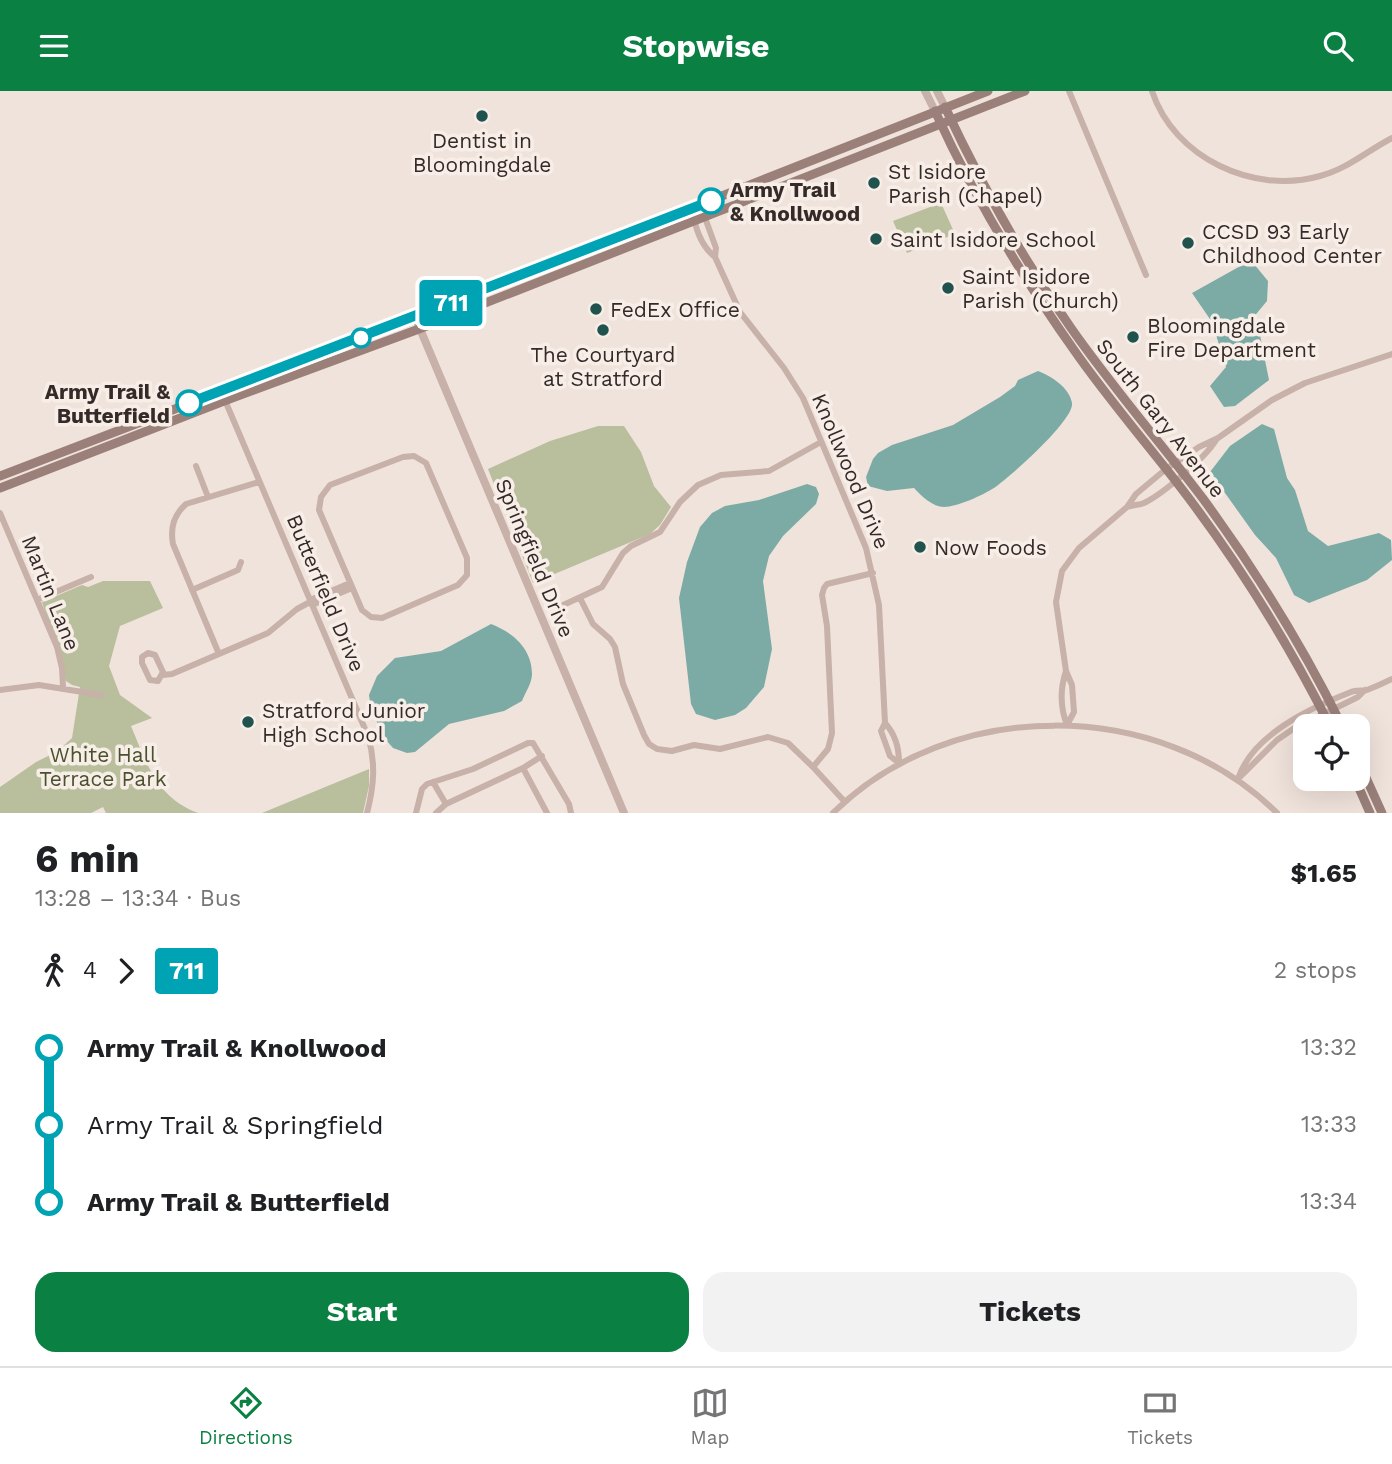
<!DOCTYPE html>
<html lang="en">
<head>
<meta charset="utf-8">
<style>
  :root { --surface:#fff; --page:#f2f2f2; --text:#202124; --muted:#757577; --line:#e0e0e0; --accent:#0b8043 }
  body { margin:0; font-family:"Work Sans",sans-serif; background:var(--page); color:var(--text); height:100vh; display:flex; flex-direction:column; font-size:26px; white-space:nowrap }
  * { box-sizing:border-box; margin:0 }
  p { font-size:23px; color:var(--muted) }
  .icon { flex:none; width:38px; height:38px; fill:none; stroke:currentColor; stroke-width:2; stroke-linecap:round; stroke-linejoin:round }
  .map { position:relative; height:722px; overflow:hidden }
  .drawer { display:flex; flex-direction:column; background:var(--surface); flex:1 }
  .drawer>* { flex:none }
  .badge { padding:0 14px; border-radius:5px; font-size:24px; line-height:46px }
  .buttons { position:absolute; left:1293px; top:623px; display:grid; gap:14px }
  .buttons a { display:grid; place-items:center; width:77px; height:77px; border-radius:14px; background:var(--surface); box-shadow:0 7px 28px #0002; font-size:35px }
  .map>.badge { position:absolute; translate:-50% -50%; box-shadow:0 0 0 4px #fff }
  .legs { display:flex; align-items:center; gap:10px; height:77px; padding:0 35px; font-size:23px }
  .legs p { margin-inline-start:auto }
  .head { display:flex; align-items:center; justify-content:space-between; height:119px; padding:0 35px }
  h1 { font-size:38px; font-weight:700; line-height:52px }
  .primary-button { display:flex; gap:14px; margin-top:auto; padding:14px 35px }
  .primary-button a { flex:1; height:80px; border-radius:21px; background:var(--accent); color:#fff; font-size:28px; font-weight:700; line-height:80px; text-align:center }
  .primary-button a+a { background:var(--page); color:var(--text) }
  ul { padding:0 35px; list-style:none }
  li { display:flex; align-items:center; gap:24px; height:77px; font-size:26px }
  li i { display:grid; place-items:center; width:10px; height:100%; margin:0 9px; background:currentColor }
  li i::after { content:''; width:18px; height:18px; margin:-9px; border:5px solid; border-radius:50%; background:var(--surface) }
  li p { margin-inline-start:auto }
  li:first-child i { background:linear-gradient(#0000 50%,currentColor 0) }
  li:last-child i { background:linear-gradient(currentColor 50%,#0000 0) }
  header { display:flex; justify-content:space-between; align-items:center; height:91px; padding:0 35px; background:var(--accent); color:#fff; font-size:32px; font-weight:700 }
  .menu { display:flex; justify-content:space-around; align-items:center; height:98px; border-top:2px solid var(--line); background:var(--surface); font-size:19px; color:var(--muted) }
  .menu a { display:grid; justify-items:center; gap:4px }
  .menu .on { color:var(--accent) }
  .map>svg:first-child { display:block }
  .green { fill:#b9be9d }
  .water { fill:#7caba5 }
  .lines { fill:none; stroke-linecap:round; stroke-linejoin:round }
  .minor { stroke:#c7b1a8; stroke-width:6 }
  .tertiary { stroke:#c7b1a8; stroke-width:8 }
  .secondary { stroke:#9b807a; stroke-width:9 }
  .line-1-casing { stroke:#fff; stroke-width:16 }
  .line-1 { stroke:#00a3b4; stroke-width:10 }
  .poi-dot { fill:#20534e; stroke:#f8eee8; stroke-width:2.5 }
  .stop-1-dot { fill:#fff; stroke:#00a3b4; stroke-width:3.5 }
  .labels { text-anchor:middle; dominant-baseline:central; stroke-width:7; stroke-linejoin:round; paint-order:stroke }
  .poi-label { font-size:21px; fill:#352a28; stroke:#f8eee8; text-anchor:start }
  .stop-label { font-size:21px; font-weight:bold; fill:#352a28; stroke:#f8eee8; text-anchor:start }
  .street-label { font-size:21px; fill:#352a28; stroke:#f8eee8 }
  .park-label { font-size:21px; fill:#4a512d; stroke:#f8eee8 }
</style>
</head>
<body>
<header><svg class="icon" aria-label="menu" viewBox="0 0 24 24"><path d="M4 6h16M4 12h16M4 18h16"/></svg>Stopwise<svg class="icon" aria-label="search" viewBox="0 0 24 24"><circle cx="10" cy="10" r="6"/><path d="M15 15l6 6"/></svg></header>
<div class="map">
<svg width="1392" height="722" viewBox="0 0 1392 722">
  <rect width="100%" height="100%" fill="#f0e3dc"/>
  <path class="green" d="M941 112 955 143 907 162 893 130Z
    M598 335H624L641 361 654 395 671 416 660 434 650 443 533 492 488 378 550 350Z
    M103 490H150L163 517 120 535 109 575 120 604 152 627 131 635C147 673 156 706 198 722H106L103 716 91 722H0V696L36 671 58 660 72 647 80 596 72 594 66 590 42 511 82 494 88 496Z
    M369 678V695L363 722H262Z"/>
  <path class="water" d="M1244 173H1254L1268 190 1267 210 1252 228 1260 244 1269 289 1235 315 1224 316 1210 295 1226 276 1212 231 1192 202Z
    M1038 280C1051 285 1070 297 1072 312 1075 328 1009 387 994 397 983 404 957 416 944 416 933 416 921 405 914 397L887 400 868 395 866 386 873 368 878 362 892 354 953 334 1000 306 1015 295 1018 289Z
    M1262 333 1274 338 1287 387 1295 399 1308 440 1328 455 1379 442 1391 449 1392 469 1367 489 1309 512 1294 504 1276 467 1255 444 1210 381 1230 355Z
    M807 393 816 396 819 403 816 413 783 445 769 465 763 490 772 558 764 596 746 617 735 624 715 629 696 623 691 613 679 507 687 471 700 436 712 422 725 415 759 409Z
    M491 533C512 541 532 557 532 583 532 592 525 602 522 610L504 620 449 633 415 661 407 662 393 657 386 649 371 619 369 604 377 585 395 567 441 560Z"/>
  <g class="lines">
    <path class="minor" d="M1069 0 1146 184
      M1152 0C1174 67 1254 104 1320 85 1347 78 1367 60 1392 47
      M694 117 704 124 716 157 715 166 740 221 784 277 803 307 866 457 879 514 885 632 881 640 890 665 899 672
      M694 117C693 134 701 155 715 166
      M221 300 368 645C376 672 374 695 367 722
      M414 365 426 372 467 467V484L458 494 382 527 371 526 362 519 319 419 321 406 330 394 403 366Z
      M196 375 208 406
      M1127 416C1133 414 1139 414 1144 412 1163 403 1206 366 1216 349
      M0 422 57 556 62 577 63 596
      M192 499 238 479 241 471
      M580 507 593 533 610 548 615 556 623 593 644 644 649 653 657 658 672 660 694 654 720 658 768 646 788 652 813 676
      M37 509 91 486
      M310 509 350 492
      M312 514 352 497
      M559 516 602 496 623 462 631 455 660 441 680 411 698 394 721 384 769 380 821 351
      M148 562 155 564 163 581 158 590 150 589 142 572V566Z
      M219 563 173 453C170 436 174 424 186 413L259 391
      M1066 580C1060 598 1060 616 1067 634
      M163 584 172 583 268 542 297 518 310 511
      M0 599 39 594 101 604
      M885 632C895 643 899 657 899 671
      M1067 634 1074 621 1072 594 1066 580 1056 511 1062 480 1079 457 1127 416 1136 403 1166 378 1199 356 1218 347 1272 309 1305 292 1392 263
      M523 677 542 665
      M1239 687 1277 649 1293 638 1358 606 1365 599
      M1238 688C1252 644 1310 617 1351 601 1356 599 1362 600 1367 599 1375 596 1384 592 1392 588
      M433 691 446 713
      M845 711 813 676 828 658 832 642 827 535 822 504 824 497 827 493 873 482
      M416 722 422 698 427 693 473 678 528 652H533L569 713 571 722
      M436 722 446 713 523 677 547 722
      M833 722C950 606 1159 605 1277 722"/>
    <path class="tertiary" d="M925 0 935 20
      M937 0 945 16
      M415 226 624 722"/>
    <path class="secondary" d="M945 16C981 93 1023 168 1071 237 1113 297 1160 351 1204 409 1256 480 1303 556 1342 635
      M935 20C973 104 1021 184 1074 259 1106 305 1143 348 1178 393 1236 468 1287 550 1330 635
      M0 385 415 226 988 0
      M0 397 224 310 419 238 1025 0
      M1358 669 1382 722
      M1355 688 1370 722"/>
  </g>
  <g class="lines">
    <g class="line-1-casing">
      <path id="line-1" d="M189 312 711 110"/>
    </g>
    <use href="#line-1" class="line-1"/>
  </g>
  <g class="poi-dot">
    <circle cx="482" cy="25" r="7"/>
    <circle cx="874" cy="92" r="7"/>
    <circle cx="876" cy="148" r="7"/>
    <circle cx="1188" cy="152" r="7"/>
    <circle cx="948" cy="197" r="7"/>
    <circle cx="596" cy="218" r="7"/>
    <circle cx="603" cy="239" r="7"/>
    <circle cx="1133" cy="246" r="7"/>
    <circle cx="920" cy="456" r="7"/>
    <circle cx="248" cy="631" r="7"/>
  </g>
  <g class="stop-1-dot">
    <circle cx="711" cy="110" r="12"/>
    <circle cx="361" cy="247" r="9"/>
    <circle cx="189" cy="312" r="12"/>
  </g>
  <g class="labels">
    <g class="poi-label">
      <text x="482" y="49" text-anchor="middle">Dentist in<tspan x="482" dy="24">Bloomingdale</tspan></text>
      <text x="888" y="80">St Isidore<tspan x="888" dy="24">Parish (Chapel)</tspan></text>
      <text x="1202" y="140">CCSD 93 Early<tspan x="1202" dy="24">Childhood Center</tspan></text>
      <text x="890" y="148">Saint Isidore School</text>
      <text x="962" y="185">Saint Isidore<tspan x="962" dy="24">Parish (Church)</tspan></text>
      <text x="610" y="218">FedEx Office</text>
      <text x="1147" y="234">Bloomingdale<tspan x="1147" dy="24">Fire Department</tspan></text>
      <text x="603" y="263" text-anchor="middle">The Courtyard<tspan x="603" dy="24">at Stratford</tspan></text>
      <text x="934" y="456">Now Foods</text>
      <text x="262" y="619">Stratford Junior<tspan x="262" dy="24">High School</tspan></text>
    </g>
    <g class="stop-label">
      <text x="730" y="98">Army Trail<tspan x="730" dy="24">&amp; Knollwood</tspan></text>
      <text x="170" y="300" text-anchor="end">Army Trail &amp;<tspan x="170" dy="24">Butterfield</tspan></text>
    </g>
    <g class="street-label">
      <text transform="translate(1161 327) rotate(52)">South Gary Avenue</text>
      <text transform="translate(851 380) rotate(67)">Knollwood Drive</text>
      <text transform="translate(535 467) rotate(67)">Springfield Drive</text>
      <text transform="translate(51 502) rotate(68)">Martin Lane</text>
      <text transform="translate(326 502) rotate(67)">Butterfield Drive</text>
    </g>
    <g class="park-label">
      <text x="103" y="663">White Hall<tspan x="103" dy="24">Terrace Park</tspan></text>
    </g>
  </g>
</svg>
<div class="buttons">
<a><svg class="icon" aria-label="locate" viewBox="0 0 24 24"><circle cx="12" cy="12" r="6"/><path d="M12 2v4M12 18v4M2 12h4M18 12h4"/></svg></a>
</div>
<b class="badge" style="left:451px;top:212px;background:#00a3b4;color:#fff">711</b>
</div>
<section class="drawer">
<div class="head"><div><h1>6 min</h1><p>13:28 – 13:34 · Bus</p></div><b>$1.65</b></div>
<div class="legs"><svg class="icon" aria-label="walk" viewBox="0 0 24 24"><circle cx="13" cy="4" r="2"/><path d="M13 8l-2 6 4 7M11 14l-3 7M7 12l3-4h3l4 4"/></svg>4<svg class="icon" aria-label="forward" viewBox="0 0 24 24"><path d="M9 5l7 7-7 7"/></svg><b class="badge" style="background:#00a3b4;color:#fff">711</b><p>2 stops</p></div>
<ul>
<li><i style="color:#00a3b4"></i><b>Army Trail &amp; Knollwood</b><p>13:32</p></li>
<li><i style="color:#00a3b4"></i><span>Army Trail &amp; Springfield</span><p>13:33</p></li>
<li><i style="color:#00a3b4"></i><b>Army Trail &amp; Butterfield</b><p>13:34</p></li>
</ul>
<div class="primary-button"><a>Start</a><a>Tickets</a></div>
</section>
<nav class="menu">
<a class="on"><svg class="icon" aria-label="directions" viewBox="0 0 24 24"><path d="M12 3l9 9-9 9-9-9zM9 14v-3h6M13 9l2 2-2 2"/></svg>Directions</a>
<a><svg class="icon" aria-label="map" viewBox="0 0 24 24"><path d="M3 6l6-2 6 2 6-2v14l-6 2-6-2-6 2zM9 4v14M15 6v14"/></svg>Map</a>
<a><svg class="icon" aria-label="tickets" viewBox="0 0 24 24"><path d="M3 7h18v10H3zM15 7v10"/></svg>Tickets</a>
</nav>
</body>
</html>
